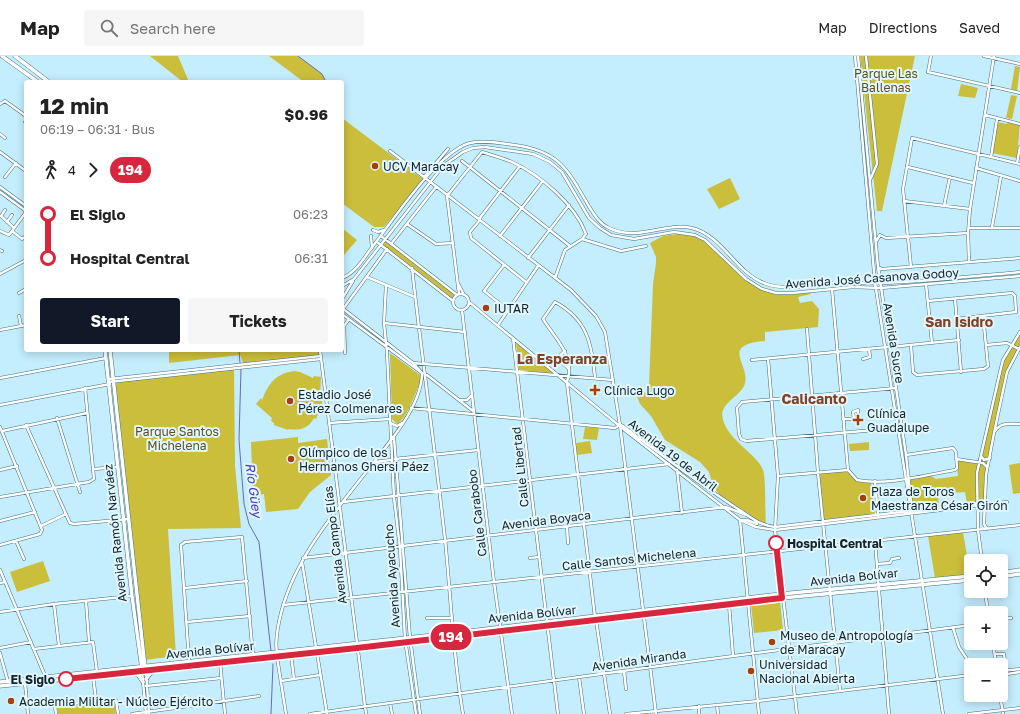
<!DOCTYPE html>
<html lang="en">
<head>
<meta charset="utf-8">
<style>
  :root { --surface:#fff; --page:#f6f6f6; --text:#222; --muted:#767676; --line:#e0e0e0; --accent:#111827 }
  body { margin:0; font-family:"Golos Text",sans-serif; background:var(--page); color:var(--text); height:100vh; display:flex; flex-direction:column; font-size:15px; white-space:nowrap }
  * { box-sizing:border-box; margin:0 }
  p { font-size:13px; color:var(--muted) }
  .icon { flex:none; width:22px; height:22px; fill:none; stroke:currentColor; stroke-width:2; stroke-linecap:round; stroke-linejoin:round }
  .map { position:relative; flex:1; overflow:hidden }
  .sheet { position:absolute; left:24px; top:24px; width:320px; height:272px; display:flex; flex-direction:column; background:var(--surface); border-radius:4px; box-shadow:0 2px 10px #0003 }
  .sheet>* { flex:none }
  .badge { padding:0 8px; border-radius:13px; font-size:14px; line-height:26px }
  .controls { position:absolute; left:964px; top:498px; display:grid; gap:8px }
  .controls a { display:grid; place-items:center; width:44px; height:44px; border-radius:4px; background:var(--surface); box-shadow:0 2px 10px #0003; font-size:20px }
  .map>.badge { position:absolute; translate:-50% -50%; box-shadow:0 0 0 2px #fff }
  .legs { display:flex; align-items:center; gap:6px; height:44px; padding:0 16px; font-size:13px }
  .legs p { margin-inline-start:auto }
  .overview { display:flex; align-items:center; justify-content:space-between; height:68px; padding:0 16px }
  h1 { font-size:22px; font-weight:700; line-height:30px }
  .primary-button { display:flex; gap:8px; margin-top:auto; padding:8px 16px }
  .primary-button a { flex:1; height:46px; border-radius:4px; background:var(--accent); color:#fff; font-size:16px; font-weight:700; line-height:46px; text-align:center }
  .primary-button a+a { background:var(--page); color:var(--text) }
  ul { padding:0 16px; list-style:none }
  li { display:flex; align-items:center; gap:14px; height:44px; font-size:15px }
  li i { display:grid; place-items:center; width:6px; height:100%; margin:0 5px; background:currentColor }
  li i::after { content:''; width:10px; height:10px; margin:-5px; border:3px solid; border-radius:50%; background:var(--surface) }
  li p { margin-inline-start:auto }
  li:first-child i { background:linear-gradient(#0000 50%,currentColor 0) }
  li:last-child i { background:linear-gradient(currentColor 50%,#0000 0) }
  header { display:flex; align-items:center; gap:24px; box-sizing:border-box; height:56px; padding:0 20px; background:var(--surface); border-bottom:1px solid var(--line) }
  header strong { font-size:19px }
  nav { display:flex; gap:22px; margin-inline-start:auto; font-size:14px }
  .search { width:280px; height:36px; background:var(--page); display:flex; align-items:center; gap:10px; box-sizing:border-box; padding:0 14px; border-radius:4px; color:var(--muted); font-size:15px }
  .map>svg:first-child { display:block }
  .green { fill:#cbbe3b }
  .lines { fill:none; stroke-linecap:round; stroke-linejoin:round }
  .stream { stroke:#686ab9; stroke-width:1 }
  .minor-casing { stroke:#417182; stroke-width:3.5 }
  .major-casing { stroke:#417182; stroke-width:4.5 }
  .minor { stroke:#fff; stroke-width:2.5 }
  .major { stroke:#fff; stroke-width:3.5 }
  .line-1-casing { stroke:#fff; stroke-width:9 }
  .line-1 { stroke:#d7263d; stroke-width:6 }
  .poi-dot { fill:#a54107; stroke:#e2f6fe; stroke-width:1.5 }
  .stop-1-dot { fill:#fff; stroke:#d7263d; stroke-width:2 }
  .labels { text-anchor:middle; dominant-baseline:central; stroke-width:4; stroke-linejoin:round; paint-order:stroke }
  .park-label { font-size:12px; fill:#58531c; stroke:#e2f6fe }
  .poi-label { font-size:12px; fill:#10242c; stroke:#e2f6fe; text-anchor:start }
  .street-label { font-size:12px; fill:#10242c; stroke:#e2f6fe }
  .stop-label { font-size:12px; font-weight:bold; fill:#10242c; stroke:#e2f6fe; text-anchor:start }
  .water-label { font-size:13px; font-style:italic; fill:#4a34b0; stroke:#e2f6fe }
  .quarter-label { font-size:14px; font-weight:bold; fill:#824123; stroke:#e2f6fe }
</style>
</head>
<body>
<header>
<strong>Map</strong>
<div class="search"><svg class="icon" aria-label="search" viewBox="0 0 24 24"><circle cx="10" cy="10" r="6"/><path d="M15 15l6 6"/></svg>Search here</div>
<nav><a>Map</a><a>Directions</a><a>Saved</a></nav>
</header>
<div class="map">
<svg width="1020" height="658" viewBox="0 0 1020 658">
  <rect width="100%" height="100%" fill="#c4edfd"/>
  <path class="green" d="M150 0H178L189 26H183Z
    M269 0H298L322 18 326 26H304Z
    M860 0H915L882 155H877Z
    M1015 10 1020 11 1017 35 1011 33Z
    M961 28 978 32 975 42 958 40Z
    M1011 39 1017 40 1012 63 1006 62Z
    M342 62 423 123 384 171H374L342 147Z
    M997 66 1007 68 1008 66 1020 68 1017 102 992 97Z
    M730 122 740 143 719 153 707 133Z
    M342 172 357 184 344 199 342 198Z
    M685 177C723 182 737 233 776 237 787 238 799 235 810 235L811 238 798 241 800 247 812 245 819 253 818 271 765 276V285C717 289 753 310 744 330 738 342 718 348 723 364 729 385 757 398 763 414 766 422 765 458 766 469L761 468 749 458 721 441 713 430 709 416 700 406 665 384 651 360 640 348 636 338 647 336 649 330 653 228 656 207V201L650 187 663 180Z
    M386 185 455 239 452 242 383 189Z
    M1020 276V291L1007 316 986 412 985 446 967 448 965 436 938 438 939 451 913 453 909 421 928 418 936 423 958 420 956 403 979 406 1003 304Z
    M516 287 555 318 519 314Z
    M169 294H320L321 302 244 309 240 299 169 307Z
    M390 297 420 319 421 323C417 334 407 363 397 368L392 363Z
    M234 313 235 410 241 472 168 473 176 600 144 604 135 507 113 327Z
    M294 315 300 316 313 322 314 320 321 321 320 342 322 343V348L316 363 314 362C309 372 300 375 289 373L288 374 274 369V367L271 365 272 362 256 348 261 342 262 344C269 327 275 318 294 315Z
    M585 371 599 372 597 384 583 383Z
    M298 381V387L327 383 331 419 310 436 298 453 266 456 264 438 253 439 251 386Z
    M590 385 592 397 577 399 576 387Z
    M869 386V394L850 395 849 388Z
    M1020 407V437L1013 438 1009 409Z
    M847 415 855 424 871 426 875 458 824 464 819 417Z
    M963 476 970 518 935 522 928 480Z
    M43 505 50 525 17 536 10 516Z
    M780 545 783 574 754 577 751 548Z
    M114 644 116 658H58L57 651Z"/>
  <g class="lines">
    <path class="stream" d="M298 0 322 18 326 26
      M239 294 240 307
      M241 313 239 384 244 448 249 468 259 486 271 595
      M271 658 273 608"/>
    <g class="minor-casing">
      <path id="minor" d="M855 0 875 227 943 658
        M858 0 878 211 906 399 912 454
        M866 0 877 108 870 124
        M931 0 928 16 1020 37
        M984 0 1020 8
        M0 48 5 45 26 60
        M985 59 1020 68
        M25 66 26 67
        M0 78 5 82
        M390 95 571 234 596 260 605 276 620 369 656 658
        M0 96 26 115
        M991 101 997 63
        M462 105 570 190
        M1017 107 1020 91
        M908 111 973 127
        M976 112 1020 125
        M5 121 16 107
        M424 121 448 93
        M0 131 26 150
        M0 136 26 155
        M904 145 970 153
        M944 150 950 121
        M5 154 1 160 14 172
        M479 163 520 110
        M480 164 470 176 471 182 526 226
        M7 166 12 159
        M407 168 436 188 453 187
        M992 171 1001 120
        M969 172H1020
        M373 174 378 176 384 174
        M0 175 9 179 26 156
        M12 175 22 183 26 180
        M371 180 372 192
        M381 180 457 239
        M500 180 542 126
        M877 184 880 179 886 182 968 177
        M377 186 453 245
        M391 188 436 131
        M0 194 2 195
        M528 202 569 149
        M969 206 968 177 970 153 994 0
        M504 209 484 235 508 254
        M878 211 882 213 1020 202
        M911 211 903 133 912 82 1020 108
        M412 212C422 303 435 393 445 483 451 542 453 600 463 658
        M0 218 26 204
        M367 221 415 241
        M342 222C355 217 362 205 370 194 392 166 437 96 470 87 484 84 500 87 514 89 561 95 568 115 590 152 595 160 600 168 609 172 639 186 663 166 692 172 723 180 735 216 764 227 785 236 810 228 832 227 848 226 864 228 880 227 926 226 974 220 1020 216
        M555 222 565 194 582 183 621 195 646 190
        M926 228 932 287
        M386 229 384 267 387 297 394 442 400 492 405 583 416 658
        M459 229 464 239
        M342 230 354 223 443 110 463 96 473 92 485 91 533 98 550 106 562 116 589 162 600 172 611 179 634 183 674 176 695 179 705 184 746 223 762 233 776 237H792L853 231 881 232 1020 220
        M832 233 848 414 857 424C884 430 927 419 955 414L957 412 956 396 953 392 906 399
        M19 237 26 233
        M459 238 447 140 482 96C492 99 502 102 512 106 540 119 575 148 586 178L582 183
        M453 246a8 8 0 1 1 16 0a8 8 0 1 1-16 0Z
        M342 243 353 225
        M955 243 961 316
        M928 245 1012 237 1015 240 1016 256 956 263
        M469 246 622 372 740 464 756 471 775 474 990 448 977 447 775 471C758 469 748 459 735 451 697 426 660 398 623 370L620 369
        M342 252 413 307 422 317
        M343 253 387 193
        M462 254 494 526 512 658
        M342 258 422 317
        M19 260 21 270
        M384 267 465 276
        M498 269 538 210
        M807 273 818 417 840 634
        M0 274 26 269
        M513 282 558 658
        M911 289 913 316 917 319 984 313 988 310 983 260
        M986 289 1007 287 1019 293
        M890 291 959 284
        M320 294 366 658
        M565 295 557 302 568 312
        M345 297 344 270 349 263
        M768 303 778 420 775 474 797 658
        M863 303 870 301 869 293
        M752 304 887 291
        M413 307 613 324
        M427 319 473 355
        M595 321C591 287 588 264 555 246L543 263C554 281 570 294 569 317 569 321 567 323 567 327L595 561
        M0 322 106 302
        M109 323 321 300
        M109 326 321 303
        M896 332 742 346 737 352 739 378 741 383 746 385 898 372
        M460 344H467L472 339
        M0 349 110 328
        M411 352 615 372 620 369
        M57 362 80 436
        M843 363H858V354L853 356 854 363
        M329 367 390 363
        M390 367 397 370 402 367
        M26 369 70 467 74 468 129 463
        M0 371 42 474 40 478 0 489
        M2 375 87 357
        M995 375C1001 366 1010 368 1020 368
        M394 382 410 582 420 658
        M981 400 984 404 990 402
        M395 403 478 394
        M956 403 983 407 987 411
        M375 406 391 404
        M94 413 118 411
        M0 414 17 410
        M677 414 682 457
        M778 420 848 414
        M875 425 878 459
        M0 441 89 426 94 423 85 332
        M343 446 669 408
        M990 448 1007 446
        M0 465 35 456
        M757 468 747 464H740L759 658
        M41 470 66 458
        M567 471 568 487
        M987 473 984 468 986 419 994 377 1007 316 1020 291
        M16 485 24 503
        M875 485 889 658
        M303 502 726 451 746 459
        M530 502 539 501
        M982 505 978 474 977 417 1001 312 1003 304 1020 276
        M302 506 327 658
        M877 508 890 507 892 503 899 502
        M0 514 46 622
        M0 527 5 526
        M185 532 247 525
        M985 535 988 557
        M86 545 89 585
        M54 548 59 590
        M729 548 733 600
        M283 549 1020 469
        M0 556 54 548 132 540
        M427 562H452
        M1001 563 1011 562
        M596 564 610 658
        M187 566 250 560
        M953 572 959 591 971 609
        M993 587 996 609
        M0 592 31 586
        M34 593 93 586 97 616
        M277 596C275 586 277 576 279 566 291 505 336 455 374 406 392 383 422 348 422 317
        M0 597 8 626
        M995 598H1004L1006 614
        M291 599 294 623
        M277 601 286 658
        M189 605 181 489 185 486 242 481 253 599
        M220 606 225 658
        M142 615 146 658
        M146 615 149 658
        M624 615 626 633
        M1001 615 1020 613
        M1001 619 1020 616
        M579 621 584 658
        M281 625 320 619
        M25 627 28 658
        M146 630 221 622
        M1000 639 1003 658
        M116 644 118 658
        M390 647 392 658
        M717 649 718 658
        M699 650V658
        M56 658 55 650 96 644 93 620
        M132 658 259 640
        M310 658 703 604 971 569
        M626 658 758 645 971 619
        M969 658 1020 652"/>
    </g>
    <g class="major-casing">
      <path id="major" d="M2 0 38 26
        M15 0 49 26
        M105 294 132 540 142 613
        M110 294 145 611
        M1001 517 1020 514
        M1001 521 1020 518
        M133 616 139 620 143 626
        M146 623 153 614
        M0 626 453 577 781 538 971 520
        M0 630 357 592 782 542 971 524"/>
    </g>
    <use href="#minor" class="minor"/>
    <use href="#major" class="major"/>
  </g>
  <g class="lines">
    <g class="line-1-casing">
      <path id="line-1" d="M66 623 357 592 782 542 776 487"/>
    </g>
    <use href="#line-1" class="line-1"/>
  </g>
  <g class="poi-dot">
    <circle cx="375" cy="110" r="4"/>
    <circle cx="486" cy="252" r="4"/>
    <path d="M593 328h4v4h4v4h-4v4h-4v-4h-4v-4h4z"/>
    <circle cx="290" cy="345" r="4"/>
    <path d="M856 358h4v4h4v4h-4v4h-4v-4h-4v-4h4z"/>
    <circle cx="291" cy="403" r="4"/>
    <circle cx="863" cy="442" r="4"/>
    <circle cx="772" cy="586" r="4"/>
    <circle cx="751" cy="615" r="4"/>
    <circle cx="11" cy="645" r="4"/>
  </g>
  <g class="stop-1-dot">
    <circle cx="776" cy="487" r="7"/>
    <circle cx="66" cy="623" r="7"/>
  </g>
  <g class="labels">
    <g class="park-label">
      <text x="886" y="17">Parque Las<tspan x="886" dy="14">Ballenas</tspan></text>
      <text x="177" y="375">Parque Santos<tspan x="177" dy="14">Michelena</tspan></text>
    </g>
    <g class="poi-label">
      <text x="383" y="110">UCV Maracay</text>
      <text x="494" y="252">IUTAR</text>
      <text x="604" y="334">Clínica Lugo</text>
      <text x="298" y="338">Estadio José<tspan x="298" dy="14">Pérez Colmenares</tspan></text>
      <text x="867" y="357">Clínica<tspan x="867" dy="14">Guadalupe</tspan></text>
      <text x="299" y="396">Olímpico de los<tspan x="299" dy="14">Hermanos Ghersi Páez</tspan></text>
      <text x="871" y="435">Plaza de Toros<tspan x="871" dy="14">Maestranza César Girón</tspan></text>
      <text x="780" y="579">Museo de Antropología<tspan x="780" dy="14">de Maracay</tspan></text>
      <text x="759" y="608">Universidad<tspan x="759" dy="14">Nacional Abierta</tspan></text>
      <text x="19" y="645">Academia Militar - Núcleo Ejército</text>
    </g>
    <g class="street-label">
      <text transform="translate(872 222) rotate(-4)">Avenida José Casanova Godoy</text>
      <text transform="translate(894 287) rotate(81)">Avenida Sucre</text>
      <text transform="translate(673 399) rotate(38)">Avenida 19 de Abril</text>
      <text transform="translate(520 411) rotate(-96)">Calle Libertad</text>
      <text transform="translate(477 457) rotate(-97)">Calle Carabobo</text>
      <text transform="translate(546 464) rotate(-7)">Avenida Boyaca</text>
      <text transform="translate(115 477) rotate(-96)">Avenida Ramón Narváez</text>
      <text transform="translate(335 489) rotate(-97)">Avenida Campo Elías</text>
      <text transform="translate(629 503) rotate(-6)">Calle Santos Michelena</text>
      <text transform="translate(392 520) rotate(-94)">Avenida Ayacucho</text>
      <text transform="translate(854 521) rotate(-6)">Avenida Bolívar</text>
      <text transform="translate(532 558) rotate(-6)">Avenida Bolívar</text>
      <text transform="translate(210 594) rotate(-6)">Avenida Bolívar</text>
      <text transform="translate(639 604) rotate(-8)">Avenida Miranda</text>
    </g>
    <g class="stop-label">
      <text x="787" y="487">Hospital Central</text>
      <text x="55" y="623" text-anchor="end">El Siglo</text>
    </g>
    <g class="water-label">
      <text transform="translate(254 434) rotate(82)">Río Güey</text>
    </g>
    <g class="quarter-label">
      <text x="959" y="265">San Isidro</text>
      <text x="562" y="302">La Esperanza</text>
      <text x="814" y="342">Calicanto</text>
    </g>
  </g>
</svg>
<div class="controls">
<a><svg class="icon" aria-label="locate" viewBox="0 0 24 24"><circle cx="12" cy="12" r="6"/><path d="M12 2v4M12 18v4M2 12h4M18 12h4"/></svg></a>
<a>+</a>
<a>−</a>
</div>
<b class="badge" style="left:451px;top:581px;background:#d7263d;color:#fff">194</b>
<section class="sheet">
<div class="overview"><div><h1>12 min</h1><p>06:19 – 06:31 · Bus</p></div><b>$0.96</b></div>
<div class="legs"><svg class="icon" aria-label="walk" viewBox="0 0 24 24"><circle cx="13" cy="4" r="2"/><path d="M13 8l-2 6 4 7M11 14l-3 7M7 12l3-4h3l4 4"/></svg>4<svg class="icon" aria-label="forward" viewBox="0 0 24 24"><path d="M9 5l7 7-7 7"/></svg><b class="badge" style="background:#d7263d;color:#fff">194</b></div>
<ul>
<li><i style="color:#d7263d"></i><b>El Siglo</b><p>06:23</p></li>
<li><i style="color:#d7263d"></i><b>Hospital Central</b><p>06:31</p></li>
</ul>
<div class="primary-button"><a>Start</a><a>Tickets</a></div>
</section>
</div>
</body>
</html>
